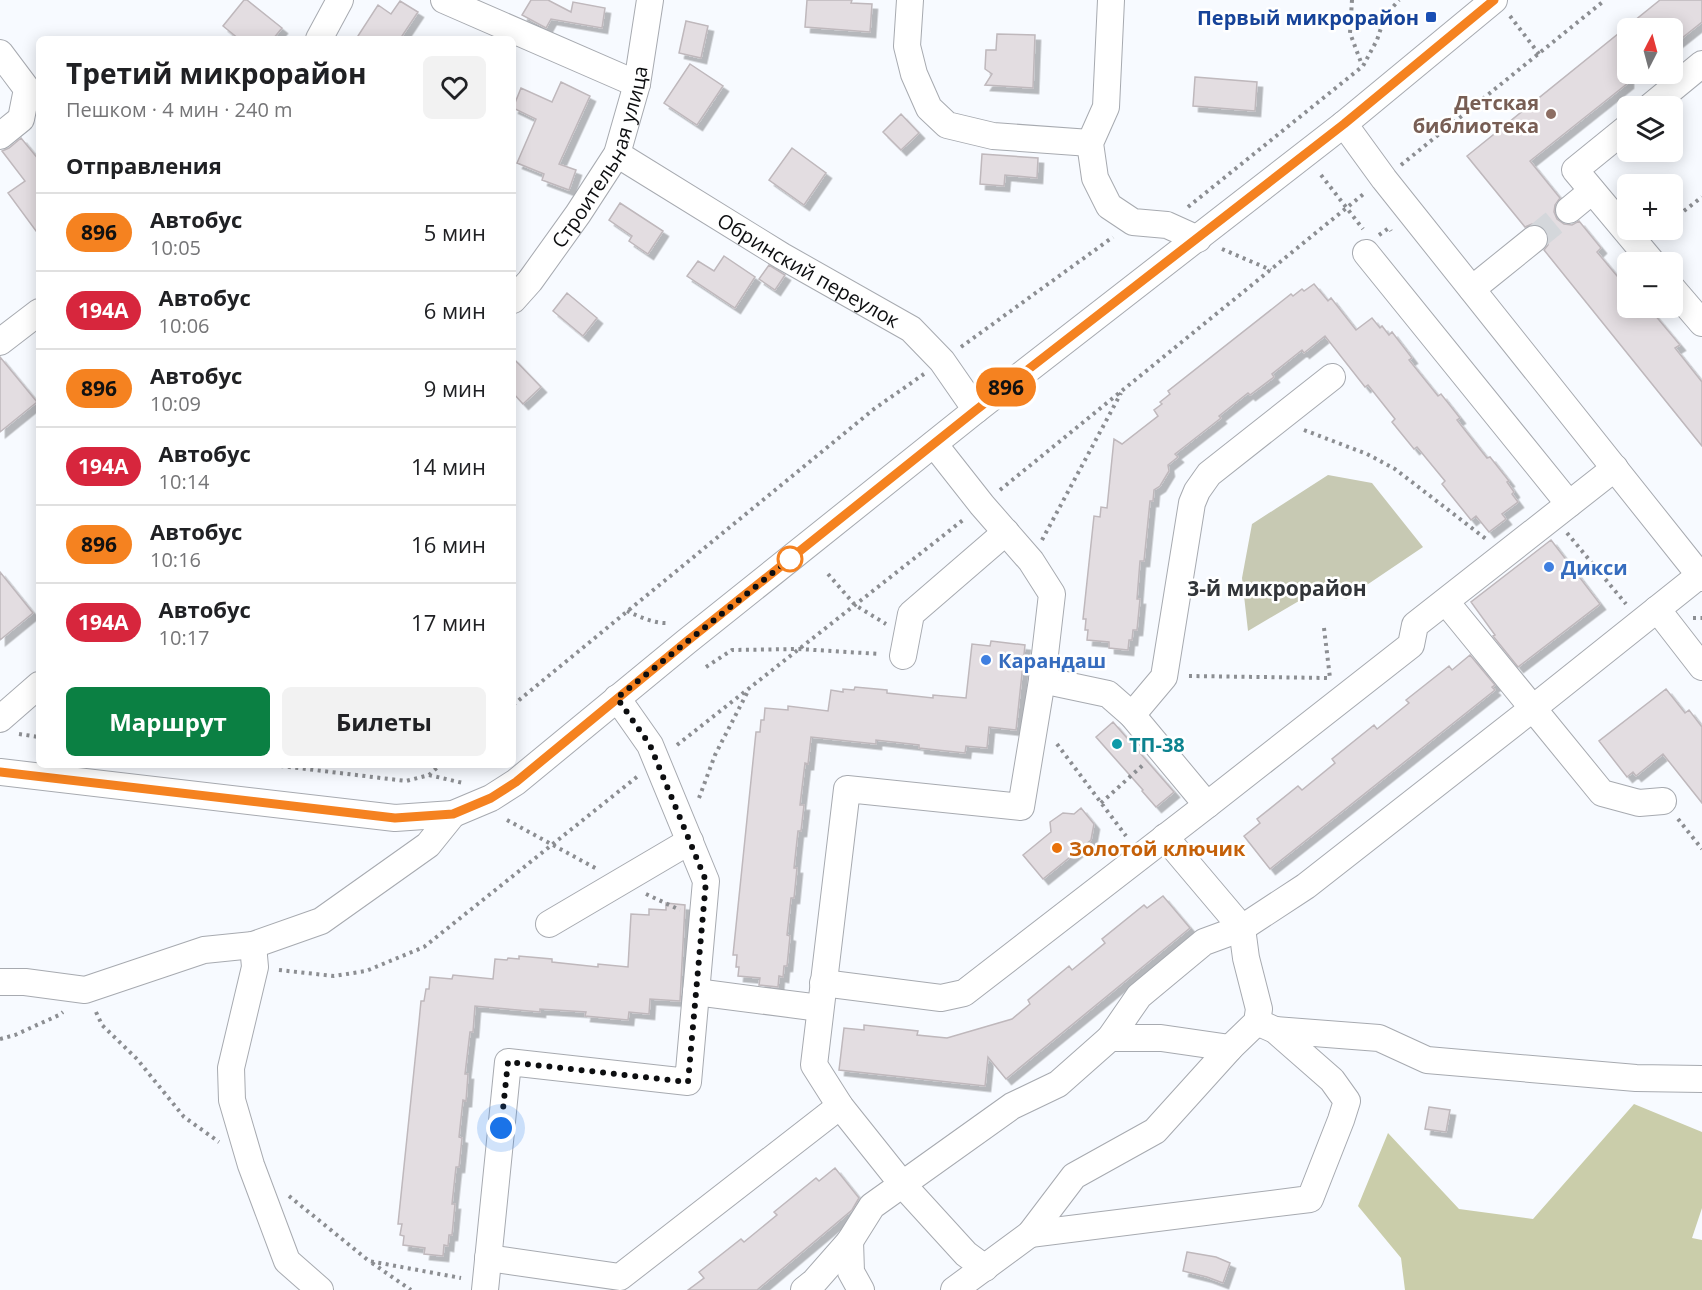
<!DOCTYPE html>
<html lang="ru">
<head>
<meta charset="utf-8">
<style>
  :root { --surface:#fff; --page:#f2f2f2; --text:#202124; --muted:#757577; --line:#e0e0e0; --accent:#0b8043 }
  body { margin:0; font-family:"Open Sans",sans-serif; background:var(--page); color:var(--text); height:100vh; display:flex; flex-direction:column; font-size:22px; white-space:nowrap }
  * { box-sizing:border-box; margin:0 }
  p { font-size:20px; color:var(--muted) }
  .icon { flex:none; width:33px; height:33px; fill:none; stroke:currentColor; stroke-width:2; stroke-linecap:round; stroke-linejoin:round }
  .map { position:relative; flex:1; overflow:hidden }
  .details { position:absolute; left:36px; top:36px; width:480px; height:732px; display:flex; flex-direction:column; background:var(--surface); border-radius:9px; box-shadow:0 3px 15px #0003 }
  .details>* { flex:none }
  .badge { padding:0 12px; border-radius:20px; font-size:21px; line-height:39px }
  .needle { width:39px; rotate:6deg }
  .fabs { position:absolute; left:1617px; top:18px; display:grid; gap:12px }
  .fabs a { display:grid; place-items:center; width:66px; height:66px; border-radius:9px; background:var(--surface); box-shadow:0 3px 15px #0003; font-size:30px }
  .you { position:absolute; width:30px; height:30px; margin:-15px; border:4px solid #fff; border-radius:50%; background:#1a73e8; box-shadow:0 0 0 9px #1a73e833 }
  .map>.badge { position:absolute; translate:-50% -50%; box-shadow:0 0 0 3px #fff }
  h2 { padding:0 30px; font-size:22px; line-height:54px }
  .round { display:grid; place-items:center; flex:none; width:63px; height:63px; border-radius:9px; background:var(--page) }
  .head { display:flex; align-items:center; justify-content:space-between; height:102px; padding:0 30px }
  h1 { font-size:28px; font-weight:700; line-height:45px }
  .button { display:flex; gap:12px; margin-top:auto; padding:12px 30px }
  .button a { flex:1; height:69px; border-radius:9px; background:var(--accent); color:#fff; font-size:24px; font-weight:700; line-height:69px; text-align:center }
  .button a+a { background:var(--page); color:var(--text) }
  ul { padding:0; list-style:none }
  li { display:flex; align-items:center; gap:18px; height:78px; padding:0 30px; border-top:2px solid var(--line) }
  li div { flex:1 }
  li b { display:block; font-size:22px }
  li em { font-style:normal }
  li .badge { min-width:66px; font-weight:700; text-align:center }
  .map>svg:first-child { display:block }
  .green { fill:#c7c9b3 }
  .forest { fill:#cacdaa }
  .building { fill:#e3dde1; stroke:#bfb8bc; stroke-width:1.5; filter:url(#shadow) }
  .lines { fill:none; stroke-linecap:round; stroke-linejoin:round }
  .minor-tunnel { stroke:#d4d7db; stroke-width:26; stroke-dasharray:26 13; stroke-linecap:butt }
  .minor-casing { stroke:#a7aab0; stroke-width:28 }
  .path { stroke:#8c8e92; stroke-width:4; stroke-dasharray:3 4.5; stroke-linecap:butt }
  .minor { stroke:#fff; stroke-width:26 }
  .line-casing { stroke:#fff; stroke-width:14 }
  .line { stroke:#f58220; stroke-width:9 }
  .walk { stroke:#0d0e10; stroke-width:6; stroke-dasharray:0 10.8 }
  .transit-dot { fill:#1a4fb4; stroke:#fff; stroke-width:2 }
  .education-dot { fill:#8d6e63; stroke:#fff; stroke-width:2 }
  .stop-dot { fill:#fff; stroke:#f58220; stroke-width:3 }
  .shop-dot { fill:#3f7fe0; stroke:#fff; stroke-width:2 }
  .culture-dot { fill:#0f9aa8; stroke:#fff; stroke-width:2 }
  .food-dot { fill:#e8710a; stroke:#fff; stroke-width:2 }
  .labels { text-anchor:middle; dominant-baseline:central; stroke-width:5; stroke-linejoin:round; paint-order:stroke }
  .transit-label { font-size:20px; font-weight:bold; fill:#164399; stroke:#fff; text-anchor:end }
  .education-label { font-size:20px; font-weight:bold; fill:#785e54; stroke:#fff; text-anchor:end }
  .street-label { font-size:20px; fill:#0d0e10; stroke:#fff }
  .shop-label { font-size:20px; font-weight:bold; fill:#366cbe; stroke:#fff; text-anchor:start }
  .culture-label { font-size:20px; font-weight:bold; fill:#0d838f; stroke:#fff; text-anchor:start }
  .food-label { font-size:20px; font-weight:bold; fill:#c56008; stroke:#fff; text-anchor:start }
  .neighbourhood-label { font-size:21px; font-weight:bold; fill:#323539; stroke:#fff }
</style>
</head>
<body>
<div class="map">
<svg width="1702" height="1290" viewBox="0 0 1702 1290">
  <defs>
    <filter id="shadow"><feDropShadow dx="5.5" dy="5.5" stdDeviation="0" flood-color="#0004"/></filter>
  </defs>
  <rect width="100%" height="100%" fill="#f7faff"/>
  <path class="green" d="M1328 475 1372 483 1423 547 1346 599 1321 588 1248 631 1242 578 1252 524Z"/>
  <path class="forest" d="M1634 1104 1702 1132V1208L1692 1238 1702 1240V1290H1405L1401 1258 1358 1206 1388 1133 1459 1209 1533 1219Z"/>
  <path class="building" d="M244 0H247L282 28 273 39H239L223 26Z
    M531 0H548L571 12 573 2 605 8 602 28 551 19 546 28 522 15Z
    M807 0H852L851 3 872 4 870 32 805 27Z
    M1660 0H1702V22L1672 46V28H1628V83L1530 161 1560 198 1555 205 1554 212 1557 219 1564 224 1572 225 1579 221 1601 248 1597 252 1628 289V308H1649L1680 345 1675 348 1702 382V446L1544 250 1548 245 1549 237 1545 229 1539 225 1532 224 1525 227 1467 156Z
    M400 1 418 12 400 39H356L378 5 391 14Z
    M686 21 708 26 701 58 679 53Z
    M997 34 1035 35 1033 88 985 85 992 74 985 69 986 50H996Z
    M690 64 723 86 697 125 664 103Z
    M1195 77 1257 82 1255 111 1193 106Z
    M561 82 590 96 559 164 576 170 569 190 542 180 544 174 517 163 536 119 513 108 521 88 552 102Z
    M901 114 919 133 901 150 883 132Z
    M21 138 39 160V235L8 193 25 181 2 151 9 148Z
    M792 148 826 173 804 205 769 180Z
    M982 154 1038 158 1037 178 1005 175 1004 186 980 184Z
    M620 203 663 231 648 254 629 241 632 236 609 220Z
    M724 256 755 277 735 308 687 276 698 261 714 271Z
    M769 265 785 275 775 290 759 279Z
    M1314 284 1328 301 1331 298 1356 330 1372 318 1380 328 1382 326 1389 335 1392 332 1412 358 1409 360 1438 396 1441 394 1460 418 1457 420 1464 429 1487 458 1490 457 1509 481 1507 482 1514 492 1512 494 1518 502 1502 514 1506 519 1489 532 1476 516 1471 520 1442 484 1445 481 1417 447 1414 449 1392 422 1395 419 1368 385 1365 387 1325 336 1304 353 1302 350 1272 374 1274 377 1250 395 1248 393 1219 416 1221 418 1175 454 1178 457 1168 465 1169 471 1160 486 1154 490 1153 501H1150L1144 561H1140L1137 599H1140L1137 630H1133L1132 640H1129L1128 650 1109 648V642L1087 640 1088 630H1085L1086 619H1083L1094 516 1100 517 1101 507 1107 508 1114 439 1122 444 1158 416 1154 410 1162 404 1160 402 1170 394 1168 391 1291 294 1293 296 1302 289 1304 291Z
    M567 293 597 318 583 336 553 311Z
    M0 357 37 402 0 432Z
    M513 358 541 387 523 404 513 393Z
    M1551 540 1600 604 1518 667 1493 636 1495 635 1471 602Z
    M0 572 33 613 0 640Z
    M991 641 1025 645 1016 730 989 727 987 748 966 746 965 753 919 748V745L876 740V744L811 737 808 764 805 763 800 805H804L801 831H798L794 868H797L794 898H791L787 935 790 936 787 966H784L783 977 779 976 778 987 759 985 760 978 738 976 739 967H736L737 955H733L756 732H760L761 720H764L765 708 788 710V706L828 711 831 690 843 692V689L854 690 855 687 887 690V693L933 698V695L966 698 972 644 990 646Z
    M1470 655 1495 685 1492 687 1495 690 1270 869 1244 836 1260 823 1257 819 1298 786 1302 790 1335 763 1332 759 1374 725 1377 729 1409 703 1406 700 1449 666 1452 670Z
    M1666 689 1685 713 1689 710 1702 727V803L1663 754 1636 776 1633 772 1627 777 1599 741Z
    M1113 722 1174 792 1156 807 1142 791 1143 790 1096 737Z
    M1081 808 1094 824 1091 840 1043 879 1023 855 1051 832 1050 822 1063 813 1074 814Z
    M1163 896 1190 928 1006 1079 988 1057 985 1086 839 1070 844 1028 864 1030V1025L918 1031 917 1035 947 1038 1012 1019 1030 1004 1028 1000 1069 966 1072 970 1105 943 1102 939 1144 905 1147 908Z
    M666 903 685 905 680 1001 650 999 649 1014 629 1012 628 1020 585 1016 586 1012 540 1009V1012L475 1006 473 1032H470L465 1074H468L466 1101 463 1100 459 1137 462 1138 459 1167H456L452 1204H455L452 1235H449L448 1246 444 1245 443 1256 424 1254 425 1248 403 1245 404 1236 400 1235 402 1224H398L419 1022 421 1001H424L426 989H429L430 977 452 979 453 975 493 979 495 959 507 960 508 958 519 959V956L552 959V962L598 967V964L628 967 631 914 649 915V909L666 910Z
    M1429 1107 1450 1110 1446 1132 1425 1129Z
    M835 1168 859 1198 852 1210 757 1290H688L704 1278 699 1272 741 1239 744 1242 777 1215 774 1212 816 1178 819 1181Z
    M1187 1252 1216 1257 1230 1263 1223 1283 1207 1277 1183 1271Z"/>
  <g class="lines">
    <path class="minor-tunnel" d="M1534 239 1569 210"/>
    <g class="minor-casing">
      <g id="minor">
        <path d="M444 0 637 84"/>
        <path d="M910 0 907 46 914 74 929 108 947 125 993 136 1090 143"/>
        <path d="M1111 0 1106 107 1090 143 1095 178 1109 206 1133 222 1167 225 1198 239"/>
        <path d="M319 39 340 0"/>
        <path d="M0 53 27 89 21 119 0 136"/>
        <path d="M1651 106 1702 64"/>
        <path d="M1344 124 1384 179 1702 578"/>
        <path d="M1628 127 1575 170 1652 262"/>
        <path id="s1" d="M617 154 782 256 911 329 942 361 976 410"/>
        <path d="M1569 210 1592 191"/>
        <path d="M1366 253 1569 504"/>
        <path d="M1672 288 1702 323"/>
        <path d="M1472 289 1534 239"/>
        <path id="s2" d="M513 300 530 281 578 214 617 154 637 84 650 0"/>
        <path d="M0 342 39 312"/>
        <path d="M934 444 982 505 1031 561 1052 594 1042 680 1021 807 847 789 814 1065 840 1106 903 1185 966 1254 985 1268"/>
        <path d="M1446 602 1602 793 1639 803 1663 801"/>
        <path d="M1657 609 1702 667"/>
        <path d="M903 656 911 614 1006 532"/>
        <path d="M1042 680 1108 694 1132 715 1207 805 1411 645 1415 625 1615 468"/>
        <path d="M1132 715 1164 677 1192 503 1197 491 1209 474 1332 377"/>
        <path d="M0 719 39 685"/>
        <path d="M0 772 395 818 453 814 491 798 516 782 686 642 976 410 1344 124 1494 0"/>
        <path d="M549 924 690 841"/>
        <path d="M253 945 255 967 231 1068 232 1100 251 1165 287 1261 320 1290"/>
        <path d="M0 982H25L85 990 204 950 253 945 321 921 428 845 453 814"/>
        <path d="M823 983 941 998 964 993 1207 805"/>
        <path d="M696 992 820 1008"/>
        <path d="M1275 1030 1379 1038 1427 1060 1636 1078 1702 1079"/>
        <path d="M1110 1038H1161L1230 1048"/>
        <path d="M1030 1234 1310 1199 1341 1120 1347 1101 1332 1080 1275 1030 1257 1022"/>
        <path d="M850 1241 851 1272 861 1290"/>
        <path d="M488 1258 620 1277 840 1106"/>
        <path d="M485 1290 508 1062 688 1082 706 881 650 745 617 698"/>
        <path d="M804 1290 814 1282 850 1241 872 1206 1012 1106 1058 1084 1110 1038 1139 996 1204 942 1242 928 1306 886 1532 709 1700 575"/>
        <path d="M954 1290 1030 1234 1074 1176 1155 1131 1230 1048 1257 1022 1259 1009 1246 958 1242 928 1165 837"/>
      </g>
    </g>
    <path class="path" d="M1352 0 1350 33 1362 65
      M1510 16 1539 54
      M1401 165 1605 0
      M1321 175 1363 229
      M1188 207 1363 66 1377 40 1385 16 1399 0
      M1672 220 1702 197
      M1379 235 1389 228 1391 231
      M1222 249 1271 270
      M961 347 1113 237
      M1304 430 1367 454 1395 469 1486 539
      M1000 490 1366 192
      M1567 533 1626 604
      M1042 540 1121 393
      M828 574 855 605 886 624
      M627 611C640 617 655 624 669 623
      M1693 618H1702
      M1324 628 1330 678
      M706 667 732 650 799 649 880 654
      M1189 676 1328 678
      M513 705 874 409 924 374
      M19 734 39 737
      M1057 744 1126 836
      M677 745 963 520
      M273 765 406 781 429 775 440 765
      M429 775 463 783
      M699 798 715 755 747 693
      M1101 803 1143 765
      M1678 819 1702 849
      M507 820 597 869
      M646 894 680 910
      M279 970 334 976 366 971 424 947 638 776
      M96 1012 102 1025 137 1059 184 1117 219 1142
      M0 1039 15 1035 59 1015 63 1012
      M289 1196 369 1261 461 1278
      M372 1263 411 1290"/>
    <use href="#minor" class="minor"/>
  </g>
  <g class="lines">
    <g class="line-casing">
      <path id="line" d="M0 772 395 818 453 814 491 798 516 782 686 642 976 410 1344 124 1494 0"/>
    </g>
    <use href="#line" class="line"/>
    <path class="walk" d="M501 1128 508 1062 688 1082 706 881 650 745 617 698 790 559"/>
  </g>
  <rect class="transit-dot" x="1425" y="11" width="12" height="12" rx="3"/>
  <circle class="education-dot" cx="1551" cy="114" r="6"/>
  <circle class="stop-dot" cx="790" cy="559" r="12"/>
  <g class="shop-dot">
    <circle cx="1549" cy="567" r="6"/>
    <circle cx="986" cy="660" r="6"/>
  </g>
  <circle class="culture-dot" cx="1117" cy="744" r="6"/>
  <circle class="food-dot" cx="1057" cy="848" r="6"/>
  <g class="labels">
    <g class="transit-label">
      <text x="1419" y="17">Первый микрорайон</text>
    </g>
    <g class="education-label">
      <text x="1539" y="102">Детская<tspan x="1539" dy="23">библиотека</tspan></text>
    </g>
    <g class="street-label">
      <text stroke="none"><textPath href="#s2" startOffset="170">Строительная улица</textPath></text>
      <text stroke="none"><textPath href="#s1" startOffset="224">Обринский переулок</textPath></text>
    </g>
    <g class="shop-label">
      <text x="1561" y="567">Дикси</text>
      <text x="998" y="660">Карандаш</text>
    </g>
    <g class="culture-label">
      <text x="1129" y="744">ТП-38</text>
    </g>
    <g class="food-label">
      <text x="1069" y="848">Золотой ключик</text>
    </g>
    <g class="neighbourhood-label">
      <text x="1277" y="588">3-й микрорайон</text>
    </g>
  </g>
</svg>
<div class="fabs">
<a><svg class="needle" viewBox="-14 -14 28 28"><path d="M0-13l5 13h-10z" fill="#e53935"/><path d="M0 13l5-13h-10z" fill="#757577"/></svg></a>
<a><svg class="icon" aria-label="layers" viewBox="0 0 24 24"><path d="M12 4l9 5-9 5-9-5zM3 14l9 5 9-5"/></svg></a>
<a>+</a>
<a>−</a>
</div>
<div class="you" style="left:501px;top:1128px"></div>
<b class="badge" style="left:1006px;top:387px;background:#f58220;color:#111">896</b>
<section class="details">
<div class="head"><div><h1>Третий микрорайон</h1><p>Пешком · 4 мин · 240 m</p></div><a class="round"><svg class="icon" aria-label="heart" viewBox="0 0 24 24"><path d="M12 20l-8-8c-3-5 5-10 8-4 3-6 11-1 8 4z"/></svg></a></div>
<h2>Отправления</h2>
<ul>
<li><span class="badge" style="background:#f58220;color:#111">896</span><div><b>Автобус</b><p>10:05</p></div><em>5 мин</em></li>
<li><span class="badge" style="background:#d7263d;color:#fff">194А</span><div><b>Автобус</b><p>10:06</p></div><em>6 мин</em></li>
<li><span class="badge" style="background:#f58220;color:#111">896</span><div><b>Автобус</b><p>10:09</p></div><em>9 мин</em></li>
<li><span class="badge" style="background:#d7263d;color:#fff">194А</span><div><b>Автобус</b><p>10:14</p></div><em>14 мин</em></li>
<li><span class="badge" style="background:#f58220;color:#111">896</span><div><b>Автобус</b><p>10:16</p></div><em>16 мин</em></li>
<li><span class="badge" style="background:#d7263d;color:#fff">194А</span><div><b>Автобус</b><p>10:17</p></div><em>17 мин</em></li>
</ul>
<div class="button"><a>Маршрут</a><a>Билеты</a></div>
</section>
</div>
</body>
</html>
